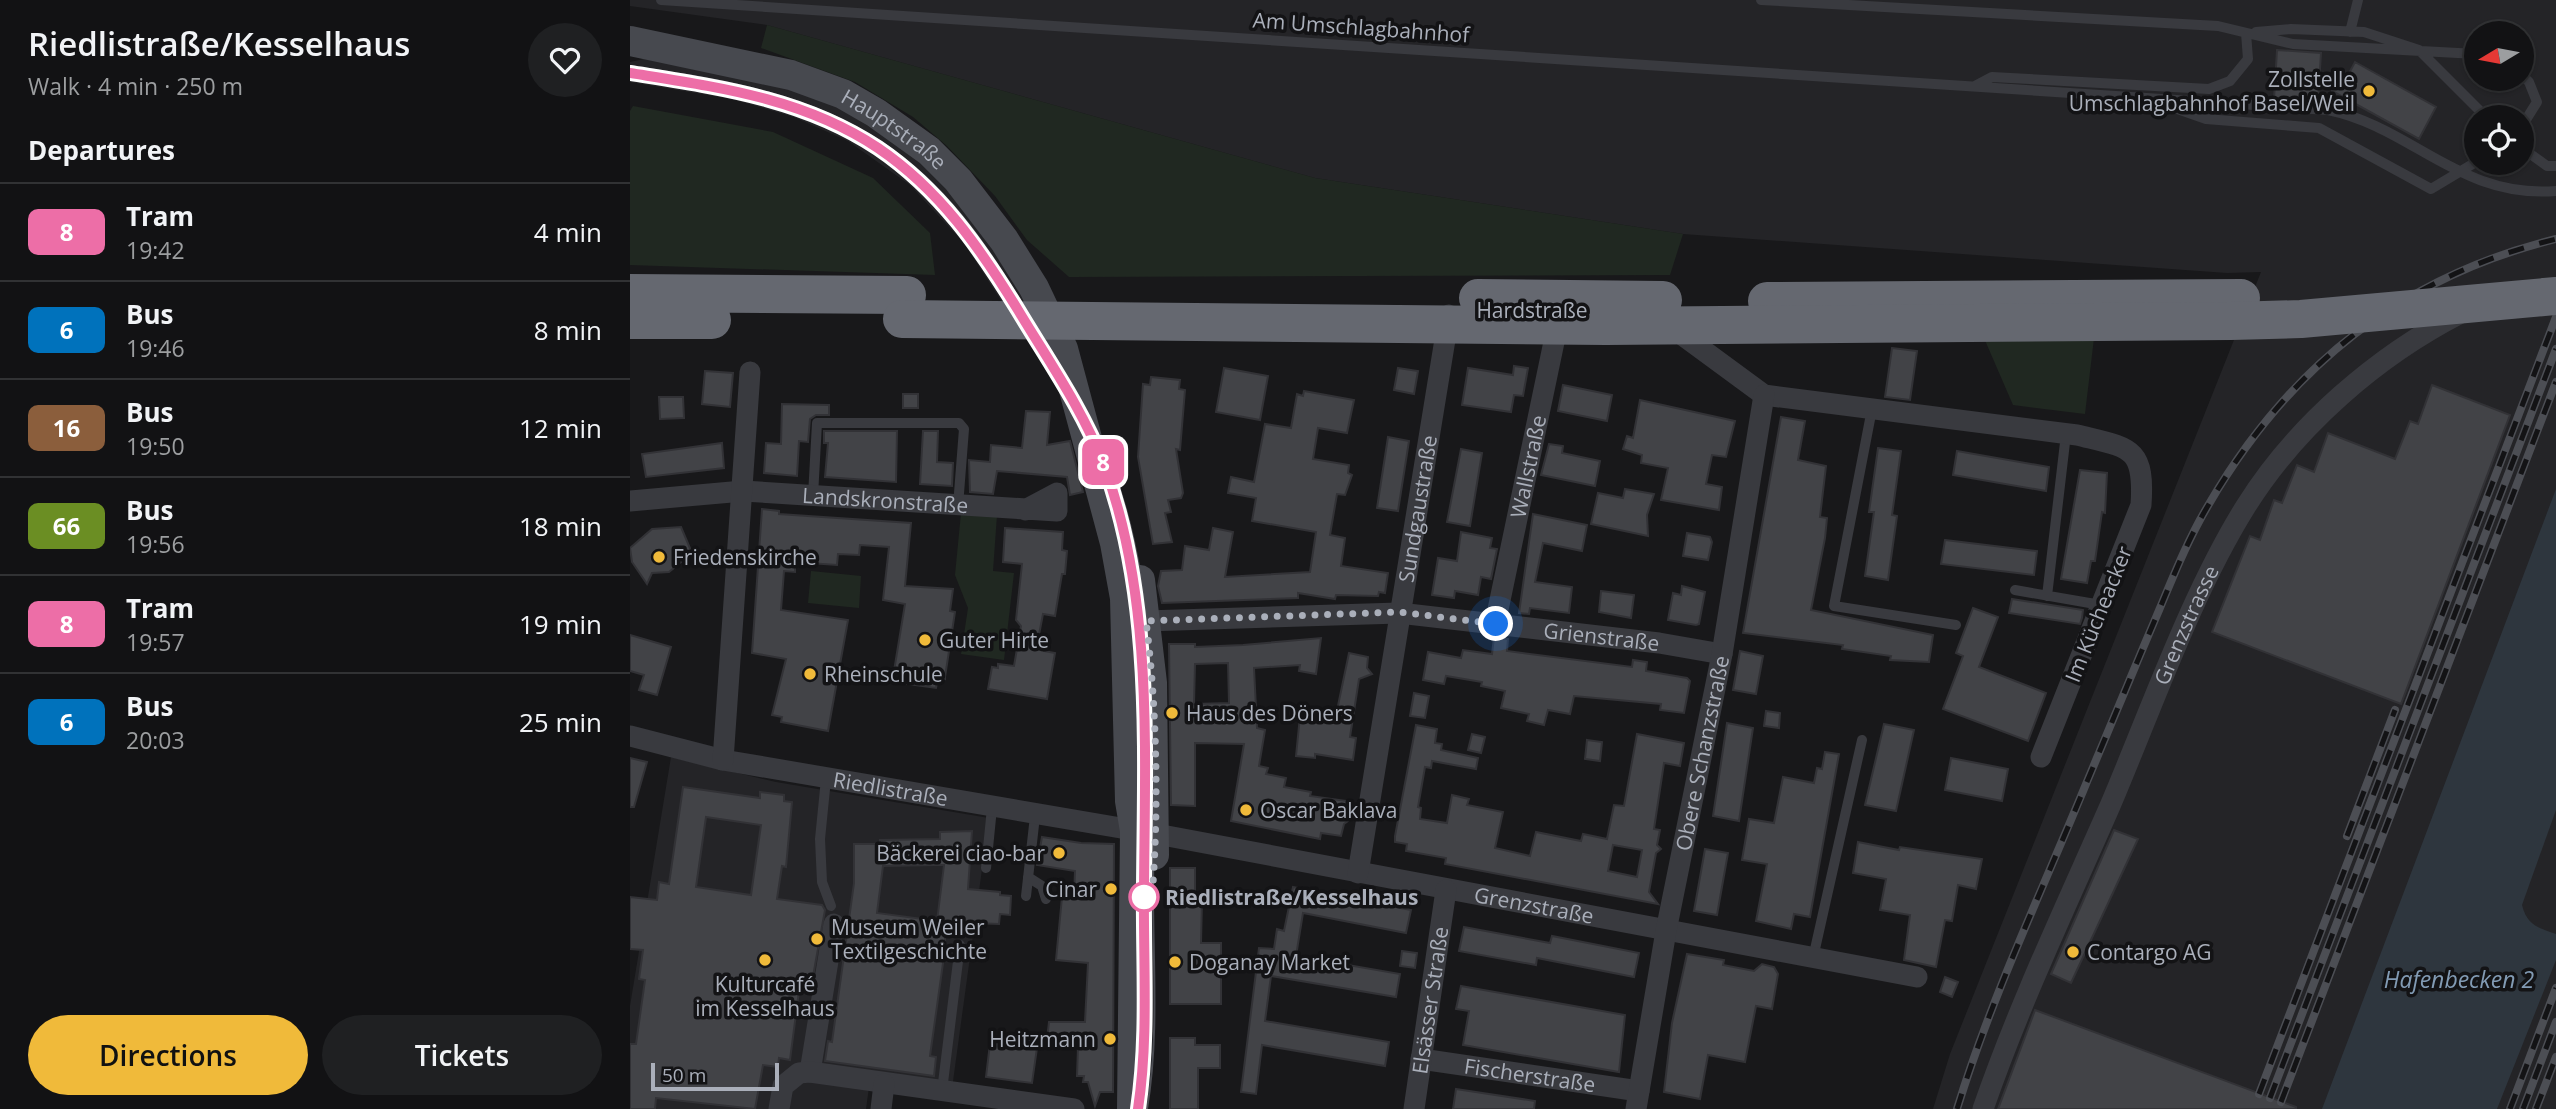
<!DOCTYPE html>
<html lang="en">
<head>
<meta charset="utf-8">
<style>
  :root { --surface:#121214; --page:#1f2022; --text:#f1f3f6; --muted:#9c9ea0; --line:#313234; --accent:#f0ba3a }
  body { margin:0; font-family:"Open Sans",sans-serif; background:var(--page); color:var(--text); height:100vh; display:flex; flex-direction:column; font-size:26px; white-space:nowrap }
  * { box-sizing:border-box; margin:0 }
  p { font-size:23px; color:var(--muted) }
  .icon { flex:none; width:38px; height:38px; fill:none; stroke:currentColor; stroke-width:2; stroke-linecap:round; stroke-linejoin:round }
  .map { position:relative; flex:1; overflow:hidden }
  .side { display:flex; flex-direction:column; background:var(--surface); width:630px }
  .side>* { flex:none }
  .badge { padding:0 14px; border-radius:10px; font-size:24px; line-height:46px }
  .needle { width:46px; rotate:260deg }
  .buttons { position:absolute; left:1834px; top:21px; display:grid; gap:14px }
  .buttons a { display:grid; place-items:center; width:70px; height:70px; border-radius:50%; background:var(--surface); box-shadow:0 2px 5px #0004,0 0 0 2px var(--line); font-size:35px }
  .scale { position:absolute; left:21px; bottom:18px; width:128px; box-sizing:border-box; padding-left:7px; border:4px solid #aaafba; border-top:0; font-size:19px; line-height:24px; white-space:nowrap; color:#aaafba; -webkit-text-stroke:5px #131315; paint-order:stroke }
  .you { position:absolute; width:35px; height:35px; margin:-18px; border:5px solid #fff; border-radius:50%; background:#1a73e8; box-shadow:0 0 0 10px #1a73e833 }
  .map>.badge { position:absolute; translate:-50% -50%; box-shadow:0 0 0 4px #fff }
  h2 { padding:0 28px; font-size:26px; line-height:63px }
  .round { display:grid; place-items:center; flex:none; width:74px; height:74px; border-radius:37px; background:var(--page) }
  .overview { display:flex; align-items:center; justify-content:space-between; height:119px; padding:0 28px }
  h1 { font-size:33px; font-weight:600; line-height:52px }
  .cta { display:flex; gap:14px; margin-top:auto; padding:14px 28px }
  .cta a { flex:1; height:80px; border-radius:42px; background:var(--accent); color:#111; font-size:28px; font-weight:600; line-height:80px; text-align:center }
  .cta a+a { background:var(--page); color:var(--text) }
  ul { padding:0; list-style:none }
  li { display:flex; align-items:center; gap:21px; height:98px; padding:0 28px; border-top:2px solid var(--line) }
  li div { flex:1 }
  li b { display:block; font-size:26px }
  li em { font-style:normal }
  li .badge { min-width:77px; font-weight:700; text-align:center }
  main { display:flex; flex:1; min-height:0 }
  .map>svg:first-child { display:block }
  .built { fill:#242427; fill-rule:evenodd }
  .green { fill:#202821 }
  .water { fill:#2e363e }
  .building { fill:#424347; stroke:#323236; stroke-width:2; fill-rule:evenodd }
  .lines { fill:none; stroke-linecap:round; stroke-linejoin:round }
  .service { stroke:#393a3f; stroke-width:10 }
  .minor { stroke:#393a3f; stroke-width:21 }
  .secondary { stroke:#47494f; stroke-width:30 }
  .motorway { stroke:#656870; stroke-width:38 }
  .tram { stroke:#4c4e54; stroke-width:2 }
  .rail-casing { stroke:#4c4e54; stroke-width:8 }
  .rail { stroke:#131315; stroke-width:5; stroke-dasharray:16; stroke-linecap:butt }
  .motorway-bridge { stroke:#656870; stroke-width:38 }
  .line-casing { stroke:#fff; stroke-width:16 }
  .line { stroke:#ed6ea7; stroke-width:10 }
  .walk { stroke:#aaafba; stroke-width:7; stroke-dasharray:0 12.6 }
  .poi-dot { fill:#f0ba3a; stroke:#131315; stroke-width:2.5 }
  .stop-dot { fill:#fff; stroke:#ed6ea7; stroke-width:3.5 }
  .labels { text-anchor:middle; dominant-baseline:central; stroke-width:7; stroke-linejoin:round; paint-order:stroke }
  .street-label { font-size:21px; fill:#aaafba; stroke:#131315 }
  .poi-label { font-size:21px; fill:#aaafba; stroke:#131315; text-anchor:start }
  .stop-label { font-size:21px; font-weight:bold; fill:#aaafba; stroke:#131315; text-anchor:start }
  .water-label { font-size:23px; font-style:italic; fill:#829bb4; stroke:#131315 }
</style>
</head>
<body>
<main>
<section class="side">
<div class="overview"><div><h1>Riedlistraße/Kesselhaus</h1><p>Walk · 4 min · 250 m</p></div><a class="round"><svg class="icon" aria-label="heart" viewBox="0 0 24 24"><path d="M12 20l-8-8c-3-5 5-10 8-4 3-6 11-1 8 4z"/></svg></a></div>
<h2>Departures</h2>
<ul>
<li><span class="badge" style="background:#ed6ea7;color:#fff">8</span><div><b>Tram</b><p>19:42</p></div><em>4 min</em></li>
<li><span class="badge" style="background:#0072bc;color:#fff">6</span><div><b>Bus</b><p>19:46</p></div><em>8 min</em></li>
<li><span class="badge" style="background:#8b5e3c;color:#fff">16</span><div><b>Bus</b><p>19:50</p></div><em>12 min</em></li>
<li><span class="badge" style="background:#6b8e23;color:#fff">66</span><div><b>Bus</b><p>19:56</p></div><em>18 min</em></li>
<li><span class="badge" style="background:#ed6ea7;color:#fff">8</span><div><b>Tram</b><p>19:57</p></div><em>19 min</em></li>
<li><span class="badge" style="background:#0072bc;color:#fff">6</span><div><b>Bus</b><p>20:03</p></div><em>25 min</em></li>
</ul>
<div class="cta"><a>Directions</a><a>Tickets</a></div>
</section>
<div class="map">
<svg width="1926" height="1109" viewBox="0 0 1926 1109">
  <rect width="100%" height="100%" fill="#18181a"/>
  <path class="built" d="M0 0H1926V1109H1303L1320 1054 1631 272 1597 273 1053 234 685 178 137 25 0 6ZM1846 33H1892V79H1846ZM1846 117H1892V163H1846Z
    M14 59 120 74 214 104 324 188 410 321 428 389 334 243 280 185 218 141 164 117 102 99 0 82V62Z
    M41 757 146 782 359 818 321 1096 239 1087 236 1109H0V1006Z"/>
  <path class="green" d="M137 25 685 178 1053 234 1040 275 439 277 397 240 365 196 317 146 283 117 225 82 131 48Z
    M3 106 143 132 243 178 300 233 305 275 0 265V111Z
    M1354 338H1464L1455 414 1383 405Z
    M331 513 367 515 363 571 384 573 374 660 331 654 338 608 325 575Z
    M181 571 231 576 229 608 178 603Z"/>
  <path class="water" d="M1926 489V810L1892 905C1897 925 1908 928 1926 934V960L1867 1109H1692Z"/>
  <path class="building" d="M1647 50 1691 53 1688 101 1644 99Z
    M1725 62 1806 107 1789 139 1702 91 1713 72 1718 75Z
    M1262 348 1287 351 1280 400 1255 397Z
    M884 366 898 368 893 396 884 395 881 412 832 405 838 368 883 375Z
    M594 368 638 376 630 420 586 412Z
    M768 368 788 371 784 394 764 390Z
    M75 371 103 373 100 407 72 404Z
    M521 377 550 380 549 389 555 390 550 450 546 449 553 493 551 498 538 500 541 512 535 513 542 542 523 544 508 457 513 384 520 385Z
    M933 385 982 395 977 421 928 411Z
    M1802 385 1880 415 1771 704 1582 632 1620 536 1630 540 1644 500 1652 503 1667 465 1684 472 1698 433 1765 459 1780 421 1788 424Z
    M674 391 724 400 717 433 688 428 683 459 719 465 718 473 722 475 715 495 707 494 700 535 715 538 711 566 758 573 755 593 749 592 748 596 706 595 705 599 668 593V598L532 603 528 586 531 571 552 570 555 546 579 550 583 528 603 532 595 577 680 572 686 532 622 521 626 498 598 493 601 477 624 482 635 424 661 428 667 394 673 396Z
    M273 394H288V408H273Z
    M29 397H53L54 418 30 419Z
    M1010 400 1105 421 1096 457 1082 455 1076 484 1092 487 1089 510 1031 500 1038 468 1011 463 1012 455 993 449 997 436 1003 438Z
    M152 404 199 405V415H186L180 419 178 442 169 441 167 476 134 473 136 443 151 444Z
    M396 411 420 412 417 445 440 441 453 492 440 495 437 477 367 471 363 494 340 492 339 460 360 462 361 445 392 448Z
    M1151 417 1175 421 1168 460 1196 466 1190 517 1197 518 1195 538 1181 610 1303 635 1299 662 1260 660 1261 656 1212 649 1213 645 1113 633Z
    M194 431H267L266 482 195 477 198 443H194Z
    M293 431H308L307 462 323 463 322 486 290 484Z
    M758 437 779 441 768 511 747 508Z
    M92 443 94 468 16 477 12 454Z
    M919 444 933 446 932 453 970 461 965 486 911 475Z
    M1248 448 1271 451 1262 515 1267 516 1258 580 1235 576 1244 512H1239Z
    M831 449 852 453 840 526 817 522Z
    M1327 451 1419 467 1416 491 1323 475Z
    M1450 470 1477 473 1475 513 1472 512 1465 561H1461L1457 583 1431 579Z
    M995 489 1024 494 1017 515 1018 536 961 524 968 493 993 498Z
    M132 509 149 511V514L281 523 275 586 323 589 320 611 325 612 315 677V679L308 678 306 688 270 683 271 672 264 671 275 604 253 600 259 547 230 545 229 555 208 554 207 565 165 562V572L154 571 151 610 218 620 198 731 151 722 152 717 142 715 156 659 122 653Z
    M903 514 957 525 952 551 913 543 905 582 942 587 939 613 900 608 899 614 889 613Z
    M51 527 62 553 39 572 22 573 17 584 2 562 0 548 22 529Z
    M375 528 433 532 432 550 437 551 435 574H432L425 616 413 614 408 640 416 641 414 651 425 653 417 699 358 689 362 667 368 668V664L384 666 391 626 386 620 392 564 373 562Z
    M831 532 862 538 860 548 867 549 861 579 851 577 848 595 825 591 824 598 802 595 808 558 827 561Z
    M1057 533 1080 537 1082 542 1078 560 1053 556Z
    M1315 540 1407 551 1404 575 1311 564Z
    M1052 586 1075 592 1069 624 1066 625 1038 620 1043 593 1051 595Z
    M971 591 1004 595 1001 618 969 612Z
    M1382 599 1453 610 1452 618 1450 624 1379 613Z
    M1343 608 1368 617 1349 667 1416 693 1398 741 1313 709 1333 656 1326 653Z
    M0 635 41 647 27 695 9 690 14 675 0 671Z
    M864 637 878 639 877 651 1002 667 1003 660 1017 662 1016 671 1057 678 1060 681 1054 713 1030 710 1031 704 944 696 940 714 918 710 914 725 897 721 899 714 871 708 875 691 851 686 852 682 816 676 814 684 793 680 798 652 831 658 833 650 862 654Z
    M691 638 686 674 669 671 670 665 624 668 627 728 635 730 629 766 638 768 636 774 656 778 654 787 681 792 680 796 717 801 715 816 718 821 714 824 711 836 691 833 690 839 601 821 614 744 565 743V806L541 805 539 644H565V647L613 645ZM598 663 599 703 564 704 565 664Z
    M1110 651 1133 656 1126 694 1103 690Z
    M719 653 738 657 737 668 742 674 729 679 720 737 726 738 723 760 685 754V758L666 756 670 716 705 720Z
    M784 693 799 696 795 718 780 716Z
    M1136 711 1150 713 1149 728 1134 726Z
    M1097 723 1123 728 1109 821 1083 816Z
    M1254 724 1284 730 1266 811 1235 805Z
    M786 725 807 729 805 743 812 744 811 750 848 758 846 769 802 761 801 768 795 767 788 807 791 808 790 819 817 823 822 795 839 799 837 805 873 812 865 848 900 856 906 832 951 841 953 834 977 839 984 805 994 806 1007 734 1054 743 1050 766 1034 763 1024 829 1030 830 1027 845 1031 849 1026 853 1019 892 1028 904 815 864 816 858 776 851 777 844 765 842V836ZM983 845 1012 850 1007 877 978 871Z
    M842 734 855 737 851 753 838 750Z
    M957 740 972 742 970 761 955 759Z
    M1195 752 1209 754 1180 917 1164 914 1161 929 1126 921 1137 864 1112 860 1119 819 1144 823 1153 777 1184 783 1187 768 1192 769Z
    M0 758 17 762 4 807H0Z
    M1321 758 1378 769 1372 801 1315 790Z
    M53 787 130 798V792L154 795V801L162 802 156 867 152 866 147 899 192 905 195 910 180 993 169 991 160 1060 149 1058 148 1067 133 1065 125 1109 26 1098 25 1109H0V1044H6L15 980 9 979 13 950 0 949V897L27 900 29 882 39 884ZM76 817 131 825 121 895 66 887Z
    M1484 830 1508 839 1441 983 1421 974Z
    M342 831 338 889 370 892V895L381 896 380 915 370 914 369 924 315 922V949L300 1056 306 1057 304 1076 195 1061 198 1041 202 1042 224 883V844H250V840L310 839V832ZM305 865H314L307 921 247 913 253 866Z
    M412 837 451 843 484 844 483 1092H470L465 1106 458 1082H453L454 1076H447L448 1047H416L419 1022H455L458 963 426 960 432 897 444 898 445 871 407 865Z
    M1228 842 1269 850 1270 847 1352 859 1346 889 1328 885 1322 921 1315 920 1306 967 1274 960 1280 915 1250 910 1256 879 1223 873Z
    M1075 849 1098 853 1087 915 1064 911Z
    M540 868H565V892L567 900H572L571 943H591V1004H540Z
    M663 887 781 910 776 933 673 913 666 956 770 974 766 997 641 976 635 1021 759 1042 755 1066 632 1045 626 1094 611 1092 629 948 644 949 647 929 654 931Z
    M834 927 920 943 922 936 1009 953 1004 977 907 958 906 965 829 951Z
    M772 951 787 953 785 968 770 966Z
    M1057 954 1094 960 1093 965 1124 971 1132 964 1144 967 1148 974 1142 1009 1126 1006 1115 1062 1078 1055 1070 1099 1034 1092 1042 1023Z
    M1315 977 1328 982 1322 997 1310 992Z
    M831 986 995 1015 989 1072 833 1045 839 1011 826 1009Z
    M1405 1010 1666 1107V1109H1368Z
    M361 1035 408 1041 402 1083 356 1077Z
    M540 1038H565V1045H590V1068H568V1109H540Z
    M826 1089 905 1101 904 1109H823Z"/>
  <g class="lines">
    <path class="service" d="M31 0 1698 110C1782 127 1830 199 1926 191
      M1131 0 1588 26 1663 44 1846 54
      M1626 32 1661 29 1734 32 1789 50 1856 117
      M1720 32 1728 0
      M1892 75 1899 82 1907 102 1892 126
      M1345 86 1362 77 1579 89 1600 81 1618 59 1616 33
      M1536 105 1576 119 1689 128 1801 189 1846 162
      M1892 148 1917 166H1926
      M1242 409 1204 606 1326 625
      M183 496 187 423H329L334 429 328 506
      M1385 590 1471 605
      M1417 596 1436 434
      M196 779 190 839 192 882 201 906
      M356 868 362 808
      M398 877 412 886 416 899
      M396 896 405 816
      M1183 958 1232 740
      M312 1091 330 945"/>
    <g class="minor">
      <path d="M1041 331 1051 334 1134 395 1447 435C1500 448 1515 446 1511 505L1411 757"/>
      <path id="s1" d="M0 501 113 491 427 511V493L395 510"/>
      <path id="s2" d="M516 621 769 613 1029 643 1092 654"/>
      <path id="s3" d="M865 624 929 318"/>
      <path id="s4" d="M0 736 93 760 532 835 1287 977"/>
      <path d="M93 760 120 372"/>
      <path id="s5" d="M728 873 819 315"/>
      <path id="s6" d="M791 1059 1009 1091"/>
      <path d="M180 1072 204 924"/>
      <path d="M149 1109 153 1086 169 1073 180 1072 444 1109"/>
      <path d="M251 1109 254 1084"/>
      <path id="s7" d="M784 1109 816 890"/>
      <path id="s8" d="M1006 1109 1036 931 1092 654 1134 395"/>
      <path id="s9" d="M1353 1109C1389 1005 1436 906 1480 806 1521 710 1561 594 1616 506 1666 426 1747 356 1831 313"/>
    </g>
    <g class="secondary">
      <path id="s10" d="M0 41 161 75 213 94 246 113 299 151 328 180 374 240 404 288 433 349 485 543 495 598 500 801 505 831 502 1109"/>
      <path d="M510 580 522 683 524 855"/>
    </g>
    <path class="motorway" d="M0 293 277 295
      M1137 301 1611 298
      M0 320H82"/>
    <path class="tram" d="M0 66C86 79 170 91 245 138 313 180 356 243 396 310 427 360 462 410 482 466 532 600 524 751 523 891 523 963 529 1038 517 1109"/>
    <g class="rail-casing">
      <path id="rail" d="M1717 836 1765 710
        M1629 1094 1926 317
        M1640 1098 1926 349
        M1651 1102 1926 382
        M1327 1109C1361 998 1412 891 1456 784 1480 727 1503 671 1527 615 1543 577 1558 539 1579 504 1659 367 1771 277 1926 239
        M1880 1109 1926 988
        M1893 1109 1926 1022
        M1906 1109 1926 1057"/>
    </g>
    <use href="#rail" class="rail"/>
    <path class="motorway-bridge" d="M848 298 1033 300
      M272 319 976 326 1601 321 1671 319 1926 296"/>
  </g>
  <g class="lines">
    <g class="line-casing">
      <path id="line" d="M0 73C87 87 173 98 248 148 310 190 350 248 388 310 418 360 453 410 474 465 523 597 515 748 514 887 513 960 519 1036 508 1109"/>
    </g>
    <use href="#line" class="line"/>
    <path class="walk" d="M514 897H522C529 812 527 705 516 621L769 612 866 624"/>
  </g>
  <g class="poi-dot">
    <circle cx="1739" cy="91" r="7"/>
    <circle cx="29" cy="557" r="7"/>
    <circle cx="295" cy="640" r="7"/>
    <circle cx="180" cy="674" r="7"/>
    <circle cx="542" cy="713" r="7"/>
    <circle cx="616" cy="810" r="7"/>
    <circle cx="429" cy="853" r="7"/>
    <circle cx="481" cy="889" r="7"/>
    <circle cx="187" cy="939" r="7"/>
    <circle cx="1443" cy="952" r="7"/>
    <circle cx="135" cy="960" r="7"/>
    <circle cx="545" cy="962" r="7"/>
    <circle cx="480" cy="1039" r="7"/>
  </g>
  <circle class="stop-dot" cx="514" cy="897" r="14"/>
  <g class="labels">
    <g class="street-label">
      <text transform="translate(731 27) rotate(4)">Am Umschlagbahnhof</text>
      <text stroke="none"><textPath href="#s10" startOffset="282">Hauptstraße</textPath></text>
      <text x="902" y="310">Hardstraße</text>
      <text stroke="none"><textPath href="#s3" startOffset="161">Wallstraße</textPath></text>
      <text stroke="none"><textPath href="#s1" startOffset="256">Landskronstraße</textPath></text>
      <text stroke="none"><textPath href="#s5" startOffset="369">Sundgaustraße</textPath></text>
      <text transform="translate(1468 614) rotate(-68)">Im Kücheacker</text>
      <text stroke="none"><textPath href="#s9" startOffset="525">Grenzstrasse</textPath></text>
      <text stroke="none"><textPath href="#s2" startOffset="457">Grienstraße</textPath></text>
      <text stroke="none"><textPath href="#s8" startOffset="362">Obere Schanzstraße</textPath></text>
      <text stroke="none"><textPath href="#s4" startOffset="266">Riedlistraße</textPath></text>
      <text stroke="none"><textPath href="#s4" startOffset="920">Grenzstraße</textPath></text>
      <text stroke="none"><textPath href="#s7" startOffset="110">Elsässer Straße</textPath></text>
      <text stroke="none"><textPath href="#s6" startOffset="110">Fischerstraße</textPath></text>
    </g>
    <g class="poi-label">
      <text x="1725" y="79" text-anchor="end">Zollstelle<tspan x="1725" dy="24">Umschlagbahnhof Basel/Weil</tspan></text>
      <text x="43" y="557">Friedenskirche</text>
      <text x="309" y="640">Guter Hirte</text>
      <text x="194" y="674">Rheinschule</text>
      <text x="556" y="713">Haus des Döners</text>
      <text x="630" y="810">Oscar Baklava</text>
      <text x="415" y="853" text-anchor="end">Bäckerei ciao-bar</text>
      <text x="467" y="889" text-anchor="end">Cinar</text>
      <text x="201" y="927">Museum Weiler<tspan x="201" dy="24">Textilgeschichte</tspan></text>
      <text x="1457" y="952">Contargo AG</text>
      <text x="559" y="962">Doganay Market</text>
      <text x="135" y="984" text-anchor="middle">Kulturcafé<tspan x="135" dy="24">im Kesselhaus</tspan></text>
      <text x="466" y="1039" text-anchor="end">Heitzmann</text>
    </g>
    <g class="stop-label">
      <text x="535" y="897">Riedlistraße/Kesselhaus</text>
    </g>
    <g class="water-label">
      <text x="1829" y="979">Hafenbecken 2</text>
    </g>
  </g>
</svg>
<div class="buttons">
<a><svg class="needle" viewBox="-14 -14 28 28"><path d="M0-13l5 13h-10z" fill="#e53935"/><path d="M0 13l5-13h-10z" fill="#9c9ea0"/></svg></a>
<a><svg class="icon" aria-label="locate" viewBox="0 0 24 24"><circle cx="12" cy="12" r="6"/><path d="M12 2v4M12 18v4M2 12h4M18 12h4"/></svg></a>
</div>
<div class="scale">50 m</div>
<div class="you" style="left:866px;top:624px"></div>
<b class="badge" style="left:473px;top:462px;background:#ed6ea7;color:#fff">8</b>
</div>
</main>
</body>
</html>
